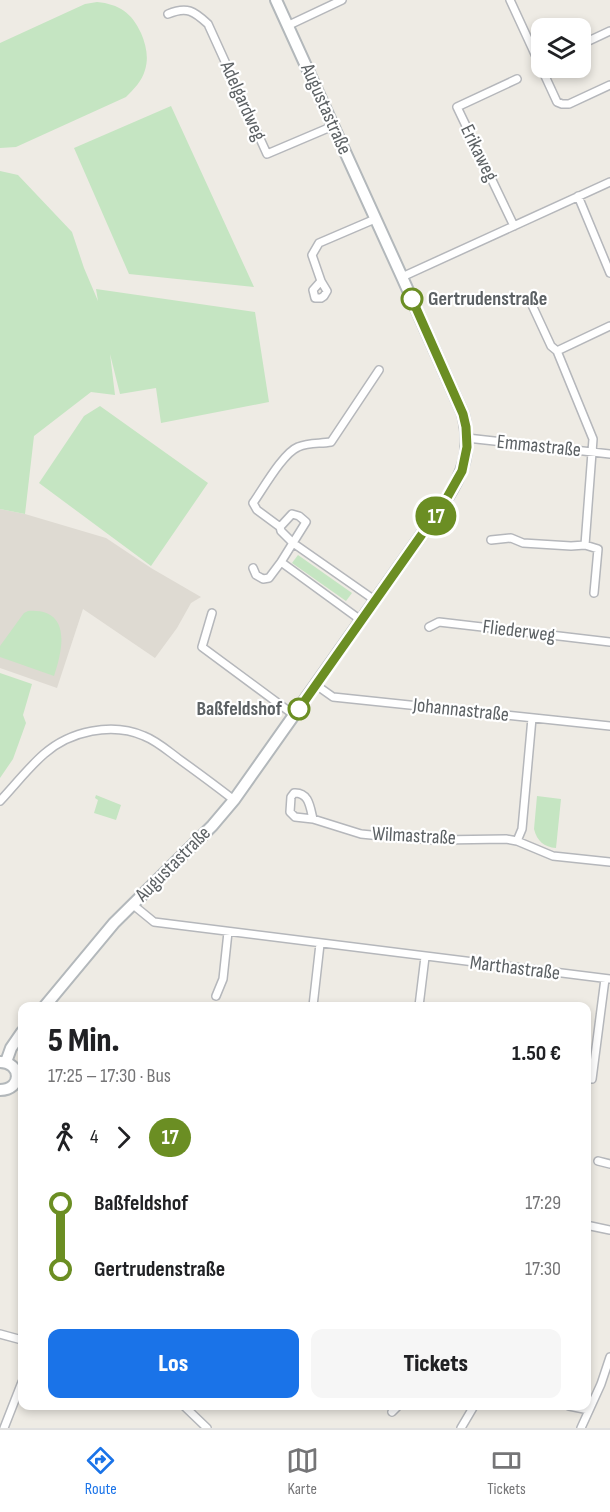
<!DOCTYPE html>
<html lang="de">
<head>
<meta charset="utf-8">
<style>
  :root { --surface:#fff; --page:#f6f6f6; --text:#202124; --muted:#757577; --line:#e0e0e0; --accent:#1a73e8 }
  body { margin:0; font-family:"Sofia Sans Condensed",sans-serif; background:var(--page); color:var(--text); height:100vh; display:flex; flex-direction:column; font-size:22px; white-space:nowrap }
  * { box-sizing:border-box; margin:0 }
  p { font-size:20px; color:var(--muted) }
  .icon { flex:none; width:33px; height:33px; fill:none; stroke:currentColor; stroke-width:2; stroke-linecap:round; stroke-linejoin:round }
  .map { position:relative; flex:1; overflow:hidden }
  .drawer { position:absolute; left:18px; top:1002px; width:573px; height:408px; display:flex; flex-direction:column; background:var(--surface); border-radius:12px; box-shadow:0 3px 9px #0003 }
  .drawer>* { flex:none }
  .badge { padding:0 12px; border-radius:20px; font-size:21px; line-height:39px }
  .buttons { position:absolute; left:531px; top:18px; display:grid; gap:12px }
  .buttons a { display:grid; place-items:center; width:60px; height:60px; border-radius:12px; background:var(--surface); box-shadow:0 3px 9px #0003; font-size:30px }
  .map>.badge { position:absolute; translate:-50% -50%; box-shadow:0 0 0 3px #fff }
  .legs { display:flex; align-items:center; gap:9px; height:66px; padding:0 30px; font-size:20px }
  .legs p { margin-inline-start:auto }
  .head { display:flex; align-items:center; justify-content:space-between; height:102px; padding:0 30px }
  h1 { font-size:33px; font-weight:800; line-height:45px }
  .primary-button { display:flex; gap:12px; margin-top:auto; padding:12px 30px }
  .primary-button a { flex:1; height:69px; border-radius:12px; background:var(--accent); color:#fff; font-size:24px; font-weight:800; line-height:69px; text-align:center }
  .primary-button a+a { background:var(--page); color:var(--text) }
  ul { padding:0 30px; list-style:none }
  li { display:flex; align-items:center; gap:21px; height:66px; font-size:22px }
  li i { display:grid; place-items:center; width:9px; height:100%; margin:0 8px; background:currentColor }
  li i::after { content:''; width:15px; height:15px; margin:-8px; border:4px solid; border-radius:50%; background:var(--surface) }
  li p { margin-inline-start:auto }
  li:first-child i { background:linear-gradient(#0000 50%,currentColor 0) }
  li:last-child i { background:linear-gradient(currentColor 50%,#0000 0) }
  .tabs { display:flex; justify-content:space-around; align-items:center; height:84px; border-top:2px solid var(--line); background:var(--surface); font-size:16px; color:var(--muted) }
  .tabs a { display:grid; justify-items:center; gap:3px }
  .tabs .on { color:var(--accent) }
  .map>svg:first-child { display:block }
  .education { fill:#dedad2 }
  .green { fill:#c5e5c2 }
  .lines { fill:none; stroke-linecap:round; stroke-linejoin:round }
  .minor-casing { stroke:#b5b7bb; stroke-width:10 }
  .secondary-casing { stroke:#b3b8bb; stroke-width:14 }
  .minor { stroke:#fff; stroke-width:7 }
  .secondary { stroke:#fff; stroke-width:10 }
  .line-1-casing { stroke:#fff; stroke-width:14 }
  .line-1 { stroke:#6b8e23; stroke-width:9 }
  .stop-1-dot { fill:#fff; stroke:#6b8e23; stroke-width:3 }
  .labels { text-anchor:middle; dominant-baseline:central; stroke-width:4.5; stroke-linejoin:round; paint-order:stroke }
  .street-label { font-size:20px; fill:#5c6164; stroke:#fff }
  .stop-label { font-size:20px; font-weight:bold; fill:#5c6164; stroke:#fff; text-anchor:start }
</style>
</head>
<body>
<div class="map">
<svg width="610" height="1428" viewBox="0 0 610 1428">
  <rect width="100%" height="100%" fill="#eeebe4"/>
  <path class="education" d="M0 509 25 514 106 538 151 568 201 597 191 603 177 628 155 658 83 609 57 688 0 668Z"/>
  <path class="green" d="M97 2C119 4 132 13 141 33 146 45 149 57 145 70 142 81 134 89 126 97L16 147 0 148V43L85 4Z
    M171 106 254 287 129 274 74 148Z
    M0 171 18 175 72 232 84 268 98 301 96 289 255 312 269 402 161 423 156 388 120 394 110 354 115 395 91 392 34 436 25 514 0 509Z
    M100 406 208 483 151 566 39 483 84 416Z
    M298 555 352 593 346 601 292 563Z
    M28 611C72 608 63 649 54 676L0 657V646L21 617 24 613Z
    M0 673 32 684 23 715 26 723 13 759 0 778Z
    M96 795 121 805 116 820 94 813 98 800 95 798Z
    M537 796 561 799 556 848C544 847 537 841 534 829Z"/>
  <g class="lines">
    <g class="minor-casing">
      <path id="minor" d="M510 0 557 102 562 104H569L610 85
        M168 14C187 6 194 11 208 24L267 154 333 126
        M287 26 342 0
        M580 45 610 31
        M578 196 610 273
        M514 226 457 107 517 79
        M402 277 610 182
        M321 281 313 290 315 298H321L324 296 327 291 321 281 312 255 319 243 375 219
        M532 305 551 346 557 351
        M467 438 610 454
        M491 540 511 538 523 543 571 546 585 545 593 439 557 351 610 326
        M585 545 598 549 594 593
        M281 562 362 621
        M253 568 256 575 263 579 269 578 281 562 306 522 299 516 292 514 280 527
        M376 601 293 543 281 531 280 527 257 510 253 503C263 489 283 453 298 447 309 442 320 444 331 442L379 370
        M212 613 202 647 294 715
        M429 627 439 622 610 642
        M316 685 333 697 610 726
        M0 801C15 785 28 768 44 754 70 731 112 722 144 736 157 741 168 751 179 759 197 772 216 786 234 800
        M313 819C310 807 309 792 294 793L291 797 290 812 295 817 313 819 361 834 402 838 439 840 506 839 517 841 553 856 610 862
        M517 841 522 829 532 718
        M132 904 154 922 610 979
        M216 996 223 979 228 932
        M313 1006 320 944
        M419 1006 425 957
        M592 1079 605 979
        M598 1161 610 1164
        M586 1225 610 1230
        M0 1334 22 1340
        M184 1406 207 1428
        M569 1406 589 1410
        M392 1412 398 1406
        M4 1428 22 1382
        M461 1428 474 1406
        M581 1428 601 1384 610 1357"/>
    </g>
    <g class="secondary-casing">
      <path id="secondary" d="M45 1006 114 923 212 826 234 800 444 503C464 472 472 451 463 414L402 277 276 0
        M0 1062C22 1062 23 1090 0 1090
        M6 1062 11 1048 22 1032"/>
    </g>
    <use href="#minor" class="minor"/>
    <use href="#secondary" class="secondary"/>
  </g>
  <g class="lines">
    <g class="line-1-casing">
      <path id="line-1" d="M299 709 444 503 462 471 467 447 466 427 463 414 412 299"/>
    </g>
    <use href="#line-1" class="line-1"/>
  </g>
  <g class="stop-1-dot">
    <circle cx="412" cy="299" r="10"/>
    <circle cx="299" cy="709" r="10"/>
  </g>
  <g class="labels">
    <g class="street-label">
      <text transform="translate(243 101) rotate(66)">Adelgardweg</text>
      <text transform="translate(326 109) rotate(66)">Augustastraße</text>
      <text transform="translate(479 153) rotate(64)">Erikaweg</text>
      <text transform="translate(539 446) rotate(6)">Emmastraße</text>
      <text transform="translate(519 631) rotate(7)">Fliederweg</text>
      <text transform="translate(461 710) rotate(6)">Johannastraße</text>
      <text transform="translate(414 836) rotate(3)">Wilmastraße</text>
      <text transform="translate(173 864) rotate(-45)">Augustastraße</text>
      <text transform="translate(515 968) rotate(7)">Marthastraße</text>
    </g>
    <g class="stop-label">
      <text x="428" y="299">Gertrudenstraße</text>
      <text x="282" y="709" text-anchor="end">Baßfeldshof</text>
    </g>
  </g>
</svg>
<div class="buttons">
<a><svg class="icon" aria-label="layers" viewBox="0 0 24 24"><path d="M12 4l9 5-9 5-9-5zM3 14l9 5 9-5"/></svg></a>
</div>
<b class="badge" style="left:436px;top:516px;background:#6b8e23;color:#fff">17</b>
<section class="drawer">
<div class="head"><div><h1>5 Min.</h1><p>17:25 – 17:30 · Bus</p></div><b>1.50 €</b></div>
<div class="legs"><svg class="icon" aria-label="walk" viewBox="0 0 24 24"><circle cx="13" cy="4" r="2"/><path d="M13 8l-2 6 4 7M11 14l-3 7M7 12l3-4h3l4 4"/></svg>4<svg class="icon" aria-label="forward" viewBox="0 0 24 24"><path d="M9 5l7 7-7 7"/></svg><b class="badge" style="background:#6b8e23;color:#fff">17</b></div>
<ul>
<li><i style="color:#6b8e23"></i><b>Baßfeldshof</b><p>17:29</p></li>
<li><i style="color:#6b8e23"></i><b>Gertrudenstraße</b><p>17:30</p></li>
</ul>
<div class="primary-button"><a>Los</a><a>Tickets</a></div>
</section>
</div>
<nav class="tabs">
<a class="on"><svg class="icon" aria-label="directions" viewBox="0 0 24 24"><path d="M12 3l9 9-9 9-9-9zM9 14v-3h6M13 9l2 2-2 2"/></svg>Route</a>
<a><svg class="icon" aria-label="map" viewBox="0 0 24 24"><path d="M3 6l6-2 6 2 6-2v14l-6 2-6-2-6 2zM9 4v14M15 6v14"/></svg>Karte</a>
<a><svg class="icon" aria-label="tickets" viewBox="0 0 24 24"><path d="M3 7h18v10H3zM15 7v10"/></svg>Tickets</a>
</nav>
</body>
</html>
